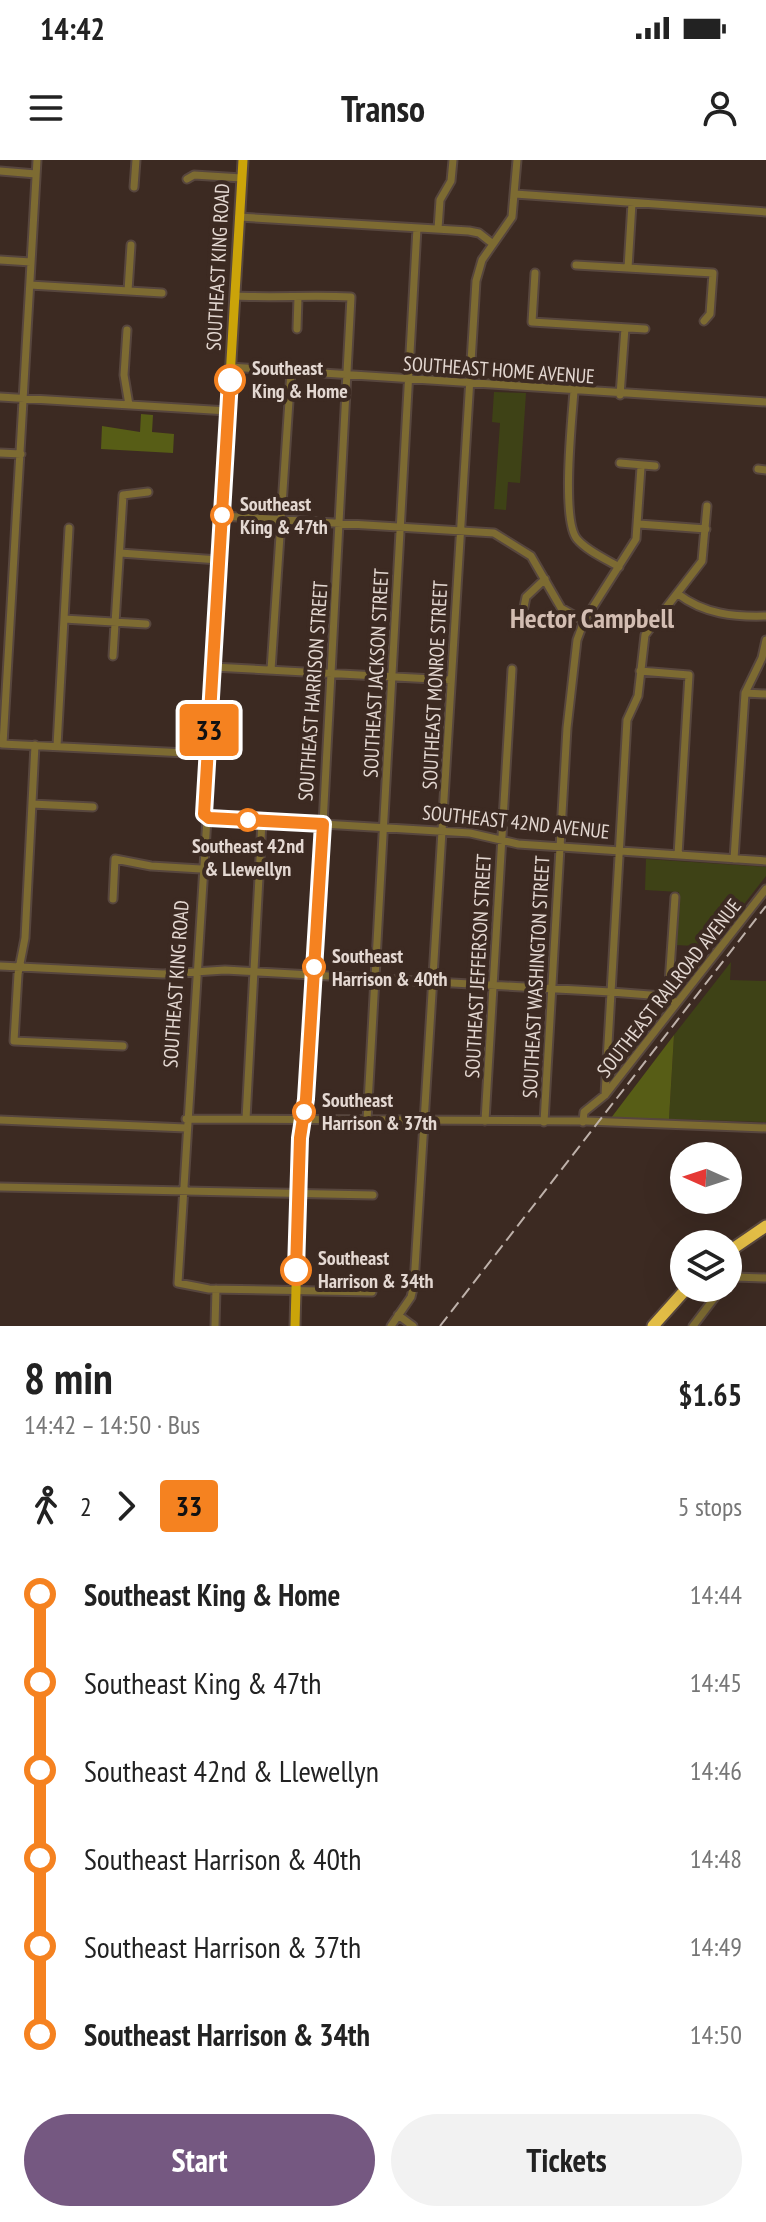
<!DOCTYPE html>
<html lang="en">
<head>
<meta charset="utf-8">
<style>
  :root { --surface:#fff; --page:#f2f2f2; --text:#222; --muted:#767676; --accent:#755881 }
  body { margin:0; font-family:"PT Sans Narrow",sans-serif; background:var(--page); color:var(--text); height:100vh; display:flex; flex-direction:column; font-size:30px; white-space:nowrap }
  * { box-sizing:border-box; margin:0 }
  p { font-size:26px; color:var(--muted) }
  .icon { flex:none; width:44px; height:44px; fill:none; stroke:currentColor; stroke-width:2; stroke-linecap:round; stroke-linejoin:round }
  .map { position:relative; height:1166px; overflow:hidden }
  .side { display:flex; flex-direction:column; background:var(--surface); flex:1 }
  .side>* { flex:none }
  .badge { padding:0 16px; border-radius:6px; font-size:28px; line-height:52px }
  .needle { width:52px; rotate:273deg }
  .tools { position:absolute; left:670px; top:982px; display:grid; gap:16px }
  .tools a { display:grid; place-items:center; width:72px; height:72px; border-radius:50%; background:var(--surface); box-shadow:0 8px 32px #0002; font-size:40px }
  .map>.badge { position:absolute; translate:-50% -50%; box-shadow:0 0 0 4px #fff }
  .legs { display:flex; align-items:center; gap:12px; height:88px; padding:0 24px; font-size:26px }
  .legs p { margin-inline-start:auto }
  .headline { display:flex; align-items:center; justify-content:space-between; height:136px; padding:0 24px }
  h1 { font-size:44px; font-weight:700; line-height:60px }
  .action { display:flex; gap:16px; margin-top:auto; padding:16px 24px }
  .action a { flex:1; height:92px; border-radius:48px; background:var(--accent); color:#fff; font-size:32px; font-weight:700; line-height:92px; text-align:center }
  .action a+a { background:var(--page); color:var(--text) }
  ul { padding:0 24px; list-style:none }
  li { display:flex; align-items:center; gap:28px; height:88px; font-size:30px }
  li i { display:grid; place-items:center; width:12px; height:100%; margin:0 10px; background:currentColor }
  li i::after { content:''; width:20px; height:20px; margin:-10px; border:6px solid; border-radius:50%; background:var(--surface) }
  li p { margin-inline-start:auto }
  li:first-child i { background:linear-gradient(#0000 50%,currentColor 0) }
  li:last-child i { background:linear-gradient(currentColor 50%,#0000 0) }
  .status { display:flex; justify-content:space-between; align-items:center; height:56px; padding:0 40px; background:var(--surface); direction:ltr }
  .status svg { height:22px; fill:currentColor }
  header { display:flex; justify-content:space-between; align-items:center; height:104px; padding:0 24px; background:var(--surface); font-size:36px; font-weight:700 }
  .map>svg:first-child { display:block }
  .green { fill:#3e4216 }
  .forest { fill:#575d16 }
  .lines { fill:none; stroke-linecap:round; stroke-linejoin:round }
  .minor-casing { stroke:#57463e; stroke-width:11 }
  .major-casing { stroke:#57463e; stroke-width:13 }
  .highway-casing { stroke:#57463e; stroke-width:15 }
  .minor { stroke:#7d6b32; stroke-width:7 }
  .major { stroke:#cba409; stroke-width:9 }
  .highway { stroke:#e2bd46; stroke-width:11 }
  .rail { stroke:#beb1aa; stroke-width:2; stroke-dasharray:12 6; stroke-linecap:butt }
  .line-1-casing { stroke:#fff; stroke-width:18 }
  .line-1 { stroke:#f58220; stroke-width:12 }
  .stop-1-dot { fill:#fff; stroke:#f58220; stroke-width:4 }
  .labels { text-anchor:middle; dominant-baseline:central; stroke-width:8; stroke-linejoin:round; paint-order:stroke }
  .street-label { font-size:20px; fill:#e4d8d2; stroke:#3c2a22 }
  .stop-label { font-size:20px; font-weight:bold; fill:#e4d8d2; stroke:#3c2a22; text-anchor:start }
  .district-label { font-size:28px; font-weight:bold; fill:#d3bdb2; stroke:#3c2a22 }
</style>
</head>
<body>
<div class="status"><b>14:42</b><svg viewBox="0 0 49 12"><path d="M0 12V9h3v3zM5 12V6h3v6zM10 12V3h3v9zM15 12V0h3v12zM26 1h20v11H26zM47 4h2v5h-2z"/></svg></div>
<header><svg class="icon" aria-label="menu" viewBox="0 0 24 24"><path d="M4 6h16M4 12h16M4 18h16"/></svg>Transo<svg class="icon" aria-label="person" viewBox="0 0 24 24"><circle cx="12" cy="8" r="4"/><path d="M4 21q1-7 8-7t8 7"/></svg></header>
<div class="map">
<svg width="766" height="1166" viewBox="0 0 766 1166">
  <rect width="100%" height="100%" fill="#3c2a22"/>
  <path class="green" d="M494 232 526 233 520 323 508 322 506 350 494 349 500 263 492 262Z
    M646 699 766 707V716L711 787 676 785 679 732 645 730Z
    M731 802 730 820 766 821V962L669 959 674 875Z"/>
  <path class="forest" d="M141 254 153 255 152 272 174 274 173 293 101 289 102 266 140 272Z
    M674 875 669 959 611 958Z"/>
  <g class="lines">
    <g class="minor-casing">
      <path id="minor" d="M0 11 36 14
        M187 19 194 15 242 18
        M134 27 136 0
        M515 34 766 52
        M239 57 469 71 479 73 493 84
        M438 69 440 40 451 21 453 0
        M0 100 31 102
        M576 105 713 113 710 154 704 161
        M628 108 632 43
        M535 113 532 162 645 169
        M30 125 162 133
        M128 131 131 85
        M235 136C274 138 311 135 351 137L323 664 470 673 518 684 766 701
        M297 169 298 137
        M127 170 124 215 129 245
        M230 207 766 242
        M574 231C572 258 561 360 577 379 587 391 606 399 619 407
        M620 235 625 168
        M0 237 228 251
        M0 293 21 294
        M620 303 655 306
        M758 309 766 310
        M222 356 494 373 531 396 561 448 584 461
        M639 364 706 369
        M120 393 219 400
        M678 434C704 454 734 457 766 456
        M524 447 526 437 545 419
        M64 459 146 464
        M113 496 123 335 148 332
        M213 507 451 520
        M271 510 291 211
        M640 511 689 515 678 695
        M745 533 766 534
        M2 584 207 594
        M3 584 37 0
        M35 585 25 778 18 814 14 881 123 886
        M57 586 69 368
        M32 644 93 647
        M207 658 178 1123 209 1129 372 1132
        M734 699 745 533 762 498 766 480
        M113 739 115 699 151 706 201 709
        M0 806 163 814 225 810 611 832 663 836 677 843
        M668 838 675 737
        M605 935 627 560 638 536 645 475 702 401 707 346
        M186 959 587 961 766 968
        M246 959 262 661
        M0 960 186 968
        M367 961 417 68
        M485 961 512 509
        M544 962 567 568 577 480 584 461 636 379 641 307
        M583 962 584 952 605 935 766 729
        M0 1027 373 1035
        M728 1121 734 1117 766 1118
        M398 1155 413 1166
        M215 1166 216 1129
        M391 1166 411 1137 414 1124 476 121 482 100 512 57 517 0
        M693 1166 722 1128"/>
    </g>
    <g class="major-casing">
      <path id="major" d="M243 0 204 652 209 658 258 664 262 661
        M258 658 323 664 306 934 300 978 295 1166"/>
    </g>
    <g class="highway-casing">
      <path id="highway" d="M728 1092 766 1066
        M653 1166 687 1128"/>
    </g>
    <use href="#minor" class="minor"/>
    <use href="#major" class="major"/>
    <use href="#highway" class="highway"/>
    <path class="rail" d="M440 1166 766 746"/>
  </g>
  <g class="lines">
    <g class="line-1-casing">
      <path id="line-1" d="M230 220 204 654 209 658 323 664 306 939 300 978 296 1110"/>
    </g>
    <use href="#line-1" class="line-1"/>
  </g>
  <g class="stop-1-dot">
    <circle cx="230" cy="220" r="14"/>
    <circle cx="222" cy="355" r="10"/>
    <circle cx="248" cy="660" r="10"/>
    <circle cx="314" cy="807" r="10"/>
    <circle cx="304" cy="952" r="10"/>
    <circle cx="296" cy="1110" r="14"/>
  </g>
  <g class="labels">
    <g class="street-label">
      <text transform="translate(218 107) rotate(-87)">SOUTHEAST KING ROAD</text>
      <text transform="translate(499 210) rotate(4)">SOUTHEAST HOME AVENUE</text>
      <text transform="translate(376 513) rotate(-87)">SOUTHEAST JACKSON STREET</text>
      <text transform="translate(435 525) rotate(-87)">SOUTHEAST MONROE STREET</text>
      <text transform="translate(313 531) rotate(-86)">SOUTHEAST HARRISON STREET</text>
      <text transform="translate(516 662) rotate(6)">SOUTHEAST 42ND AVENUE</text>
      <text transform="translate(478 806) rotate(-87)">SOUTHEAST JEFFERSON STREET</text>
      <text transform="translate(536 817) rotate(-87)">SOUTHEAST WASHINGTON STREET</text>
      <text transform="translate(176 824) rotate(-86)">SOUTHEAST KING ROAD</text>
      <text transform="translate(669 828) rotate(-52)">SOUTHEAST RAILROAD AVENUE</text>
    </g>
    <g class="stop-label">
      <text x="252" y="208">Southeast<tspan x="252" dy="23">King &amp; Home</tspan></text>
      <text x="240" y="344">Southeast<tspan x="240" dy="23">King &amp; 47th</tspan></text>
      <text x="248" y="686" text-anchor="middle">Southeast 42nd<tspan x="248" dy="23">&amp; Llewellyn</tspan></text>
      <text x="332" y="796">Southeast<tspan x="332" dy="23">Harrison &amp; 40th</tspan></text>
      <text x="322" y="940">Southeast<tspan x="322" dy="23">Harrison &amp; 37th</tspan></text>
      <text x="318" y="1098">Southeast<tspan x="318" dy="23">Harrison &amp; 34th</tspan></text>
    </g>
    <g class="district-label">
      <text x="592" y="457">Hector Campbell</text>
    </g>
  </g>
</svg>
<div class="tools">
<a><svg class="needle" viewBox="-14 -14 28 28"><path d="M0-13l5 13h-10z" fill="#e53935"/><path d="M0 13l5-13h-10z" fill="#767676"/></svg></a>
<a><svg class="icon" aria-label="layers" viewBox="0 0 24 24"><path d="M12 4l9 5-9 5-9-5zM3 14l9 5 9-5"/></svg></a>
</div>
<b class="badge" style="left:209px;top:570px;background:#f58220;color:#111">33</b>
</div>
<section class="side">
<div class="headline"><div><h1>8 min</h1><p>14:42 – 14:50 · Bus</p></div><b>$1.65</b></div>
<div class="legs"><svg class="icon" aria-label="walk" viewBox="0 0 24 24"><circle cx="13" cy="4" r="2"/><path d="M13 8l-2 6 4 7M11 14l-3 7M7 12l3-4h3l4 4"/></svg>2<svg class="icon" aria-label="forward" viewBox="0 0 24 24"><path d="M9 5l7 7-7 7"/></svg><b class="badge" style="background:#f58220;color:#111">33</b><p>5 stops</p></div>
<ul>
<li><i style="color:#f58220"></i><b>Southeast King &amp; Home</b><p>14:44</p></li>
<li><i style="color:#f58220"></i><span>Southeast King &amp; 47th</span><p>14:45</p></li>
<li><i style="color:#f58220"></i><span>Southeast 42nd &amp; Llewellyn</span><p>14:46</p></li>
<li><i style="color:#f58220"></i><span>Southeast Harrison &amp; 40th</span><p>14:48</p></li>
<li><i style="color:#f58220"></i><span>Southeast Harrison &amp; 37th</span><p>14:49</p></li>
<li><i style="color:#f58220"></i><b>Southeast Harrison &amp; 34th</b><p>14:50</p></li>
</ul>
<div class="action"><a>Start</a><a>Tickets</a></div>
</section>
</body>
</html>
